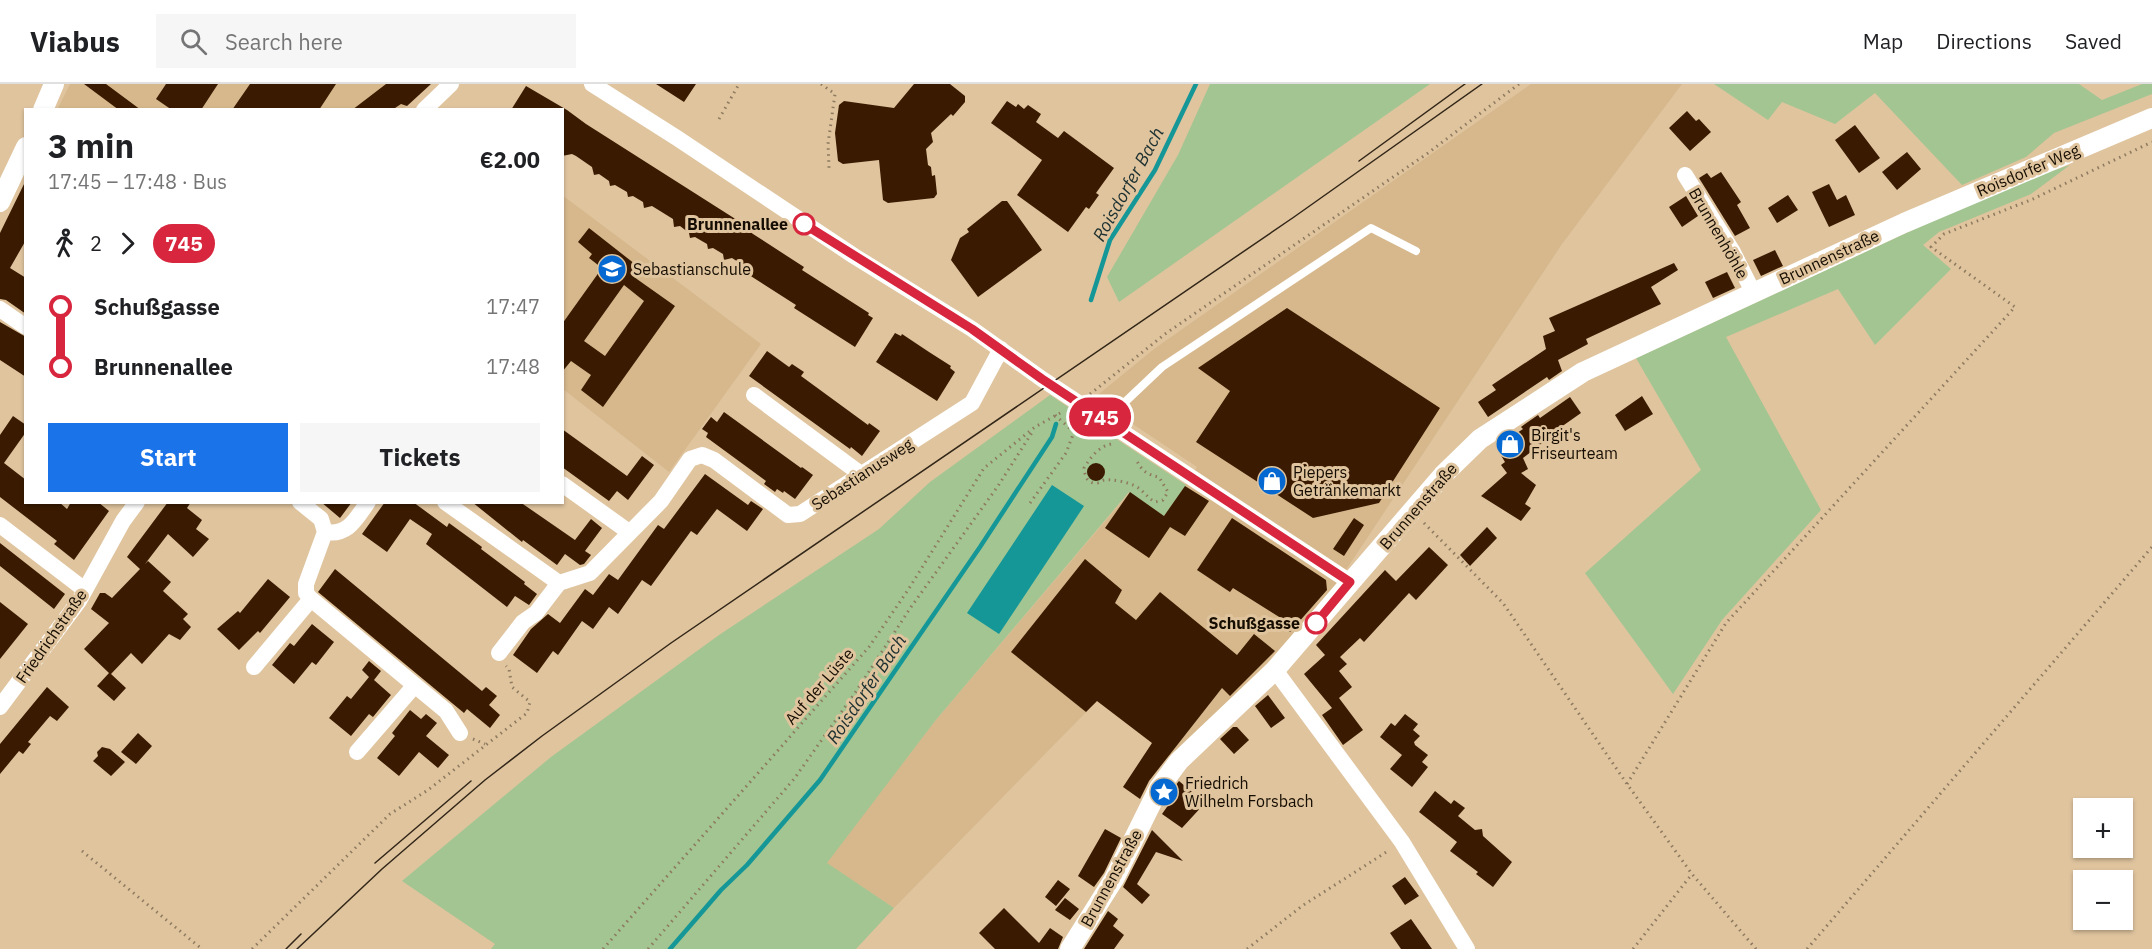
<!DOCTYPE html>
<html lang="en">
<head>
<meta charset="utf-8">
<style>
  :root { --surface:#fff; --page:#f6f6f6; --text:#202124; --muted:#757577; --line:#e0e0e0; --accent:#1a73e8 }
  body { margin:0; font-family:"IBM Plex Sans",sans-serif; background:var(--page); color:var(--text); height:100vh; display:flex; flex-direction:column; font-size:22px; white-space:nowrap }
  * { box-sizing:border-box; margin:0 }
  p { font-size:20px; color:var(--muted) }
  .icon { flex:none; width:33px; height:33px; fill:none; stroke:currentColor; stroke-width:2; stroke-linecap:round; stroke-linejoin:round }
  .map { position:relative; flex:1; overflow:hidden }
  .drawer { position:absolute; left:24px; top:24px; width:540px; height:396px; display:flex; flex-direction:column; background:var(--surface); border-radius:0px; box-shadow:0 2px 4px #0004 }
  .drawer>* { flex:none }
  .badge { padding:0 12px; border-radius:20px; font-size:21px; line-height:39px }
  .tools { position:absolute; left:2073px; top:714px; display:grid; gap:12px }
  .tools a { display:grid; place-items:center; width:60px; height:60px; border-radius:0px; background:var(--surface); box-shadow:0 2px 4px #0004; font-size:30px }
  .map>.badge { position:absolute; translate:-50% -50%; box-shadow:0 0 0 3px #fff }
  .legs { display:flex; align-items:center; gap:9px; height:66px; padding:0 24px; font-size:20px }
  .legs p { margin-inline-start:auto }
  .headline { display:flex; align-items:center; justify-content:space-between; height:102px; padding:0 24px }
  h1 { font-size:33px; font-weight:700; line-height:45px }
  .primary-button { display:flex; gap:12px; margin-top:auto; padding:12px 24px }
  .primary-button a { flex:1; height:69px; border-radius:0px; background:var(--accent); color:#fff; font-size:24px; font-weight:700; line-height:69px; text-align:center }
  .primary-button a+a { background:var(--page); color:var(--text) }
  ul { padding:0 24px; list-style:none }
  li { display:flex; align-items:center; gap:21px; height:60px; font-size:22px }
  li i { display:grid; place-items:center; width:9px; height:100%; margin:0 8px; background:currentColor }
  li i::after { content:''; width:15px; height:15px; margin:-8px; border:4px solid; border-radius:50%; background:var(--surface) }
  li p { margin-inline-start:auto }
  li:first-child i { background:linear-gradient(#0000 50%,currentColor 0) }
  li:last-child i { background:linear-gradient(currentColor 50%,#0000 0) }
  header { display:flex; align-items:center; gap:36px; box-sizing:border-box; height:84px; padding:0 30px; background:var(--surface); border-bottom:2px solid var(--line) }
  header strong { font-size:28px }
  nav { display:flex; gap:33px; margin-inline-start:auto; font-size:21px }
  .search { width:420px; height:54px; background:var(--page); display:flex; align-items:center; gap:15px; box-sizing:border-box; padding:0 21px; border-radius:0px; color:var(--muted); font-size:22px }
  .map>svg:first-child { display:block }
  .built { fill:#d6b88c }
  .green { fill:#a2c592 }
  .water { fill:#159798 }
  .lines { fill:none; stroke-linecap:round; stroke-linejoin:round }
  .stream { stroke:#159798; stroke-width:4.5 }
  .building { fill:#3a1b02; fill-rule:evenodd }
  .path { stroke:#8e7a5f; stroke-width:3; stroke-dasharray:1.5 4.5; stroke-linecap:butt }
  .service { stroke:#fff; stroke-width:8 }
  .minor { stroke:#fff; stroke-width:16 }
  .tertiary { stroke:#fff; stroke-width:20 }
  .tram { stroke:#322618; stroke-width:1.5 }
  .line-1-casing { stroke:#fff; stroke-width:14 }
  .line-1 { stroke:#d7263d; stroke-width:9 }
  .stop-1-dot { fill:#fff; stroke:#d7263d; stroke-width:3 }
  .labels { text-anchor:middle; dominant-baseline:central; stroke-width:6; stroke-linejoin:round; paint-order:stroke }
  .street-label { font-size:16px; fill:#160d02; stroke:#dfc49e }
  .stop-label { font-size:16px; font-weight:bold; fill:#160d02; stroke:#dfc49e; text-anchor:end }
  .poi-label { font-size:16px; fill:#160d02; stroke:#dfc49e; text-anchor:start }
  .water-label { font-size:18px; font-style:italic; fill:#1c3030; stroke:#dfc49e }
</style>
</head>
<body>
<header>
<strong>Viabus</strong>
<div class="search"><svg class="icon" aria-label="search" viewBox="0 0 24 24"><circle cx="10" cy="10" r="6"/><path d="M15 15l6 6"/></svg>Search here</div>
<nav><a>Map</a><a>Directions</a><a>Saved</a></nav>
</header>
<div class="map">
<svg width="2152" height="865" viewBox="0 0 2152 865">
  <rect width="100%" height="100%" fill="#dfc49e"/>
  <path class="built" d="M70 0H431L403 25 57 26Z
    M1531 0H1682L1562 160 1334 504 1255 592 1170 673 1097 617 894 824 826 779 935 637 1130 408 1164 432 1197 383 1094 314 1154 265Z
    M562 111 761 260 669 388 563 305Z"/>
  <path class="green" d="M1210 0H1430L1119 218 1107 193 1178 71Z
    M1714 0H2079L2102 16 2142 0H2152V10L2054 49 2026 73 1962 101 1875 9 1835 40 1782 18 1768 36Z
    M2070 81 2031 110 1939 148 1923 161 1951 185 1875 261 1838 205 1726 253 1821 426 1722 536 1673 610 1585 489 1701 386 1636 274 2010 101Z
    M1050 311 1186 401 1164 432 1129 408 935 637 827 779 894 824 856 865H491L495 860 402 797 551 673 719 551 879 445 930 398Z"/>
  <path class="water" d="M1052 401 1084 422 999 550 967 529Z"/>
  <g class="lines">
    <path class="stream" d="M1091 216 1110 156 1155 86 1196 0
      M670 865 721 806 747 781 820 696 980 463 1052 353 1056 340"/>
  </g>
  <path class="building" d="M84 0H106L141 26H119Z
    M166 0H218L201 26H172L156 15Z
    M250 0H336L319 26H232Z
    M386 0H431L407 22 401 20 392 26H352Z
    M656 0H696L684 18Z
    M914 0H950L965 12V18L953 32 951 30 931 49 933 58 926 65 928 81 931 83 932 92 935 91 937 110 934 114 888 119 883 116 879 76 843 80 838 77 835 49 839 21 844 17 894 24Z
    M526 2 567 26 586 40 737 136 747 143 746 144 753 150 804 183 802 186 869 229 868 231 873 234 855 263 794 224 796 221 746 189 749 185 732 174 724 176 723 170 713 164 708 165 707 160 695 153 690 154 689 149 680 142 674 143 673 135 652 122 644 124 643 118 633 112 628 113 627 108 615 101 610 102 609 97 599 90 594 91 592 83 576 72 572 70 562 72V26H511Z
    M1007 17 1016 23 1018 20 1024 25 1028 21 1041 30 1036 38 1058 54 1064 47 1114 84 1096 109 1099 111 1089 125 1086 123 1068 148 1017 111 1042 76 991 39Z
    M1687 27 1696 37 1699 35 1711 48 1690 67 1669 44Z
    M1855 41 1880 74 1859 89 1835 56Z
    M1907 68 1921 85 1897 106 1882 88Z
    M1721 88 1741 118 1737 121 1750 144 1735 152 1699 94 1707 89 1711 94Z
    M26 96V156L10 184 26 194V230L6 216 0 215V149Z
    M1829 100 1837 116 1846 111 1855 131 1829 143 1812 108Z
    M1788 111 1798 126 1777 139 1768 124Z
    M1686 112 1698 132 1682 143 1669 123Z
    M1002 117H1007L1042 166 978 213 951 176 960 154 969 148 967 145Z
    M589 144 640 184 634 193 675 222 603 323 581 306 591 291 571 277 562 288V240L602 184 589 174 592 170 578 158ZM624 201 644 217 605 272 584 257Z
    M1775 166 1783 182 1761 192 1753 176Z
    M1674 179 1678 186 1651 203 1661 220 1586 255 1588 260 1558 276 1562 287 1549 296 1547 293 1488 333 1478 318 1496 306 1492 301 1546 265 1543 252 1555 247 1549 234Z
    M1727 188 1735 204 1713 214 1705 198Z
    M1287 224 1440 324 1379 419 1313 434 1196 358 1230 307 1198 284Z
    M0 238 26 253V293L0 276Z
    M895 249 901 252 902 250 929 268 951 282 950 284 955 288 937 317 876 278Z
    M767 267 789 283 792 280 804 288 801 292 868 341 869 339 880 347 862 372 851 363 850 365 749 292Z
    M1642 312 1653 330 1625 347 1615 331Z
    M1570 313 1581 329 1544 355 1545 357 1523 374 1528 385 1521 389 1536 401 1525 420 1531 424 1521 437 1481 412 1507 389 1501 381 1505 378 1496 363 1523 345 1521 343 1525 340 1538 331 1540 334Z
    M724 328 801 384 802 383 813 391 795 415 784 407 783 409 777 405 775 408 764 400 766 397 706 353 708 349 702 345 711 333 717 338Z
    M13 332 26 341V348L4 379 26 396V418H59L67 425 71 418H98L109 427 74 476 54 460 57 457 0 413V351Z
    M562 345 627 392 642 372 654 381 628 416 617 407 609 417 562 383Z
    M1087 388a9 9 0 1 1 18 0a9 9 0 1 1-18 0Z
    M705 390 748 421 751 417 763 425 747 447 717 425 697 451 691 447 651 502 642 496 618 530 609 523 593 545 582 537 558 571 553 567 537 589 513 571 531 545 548 530 560 539 585 505 593 511 609 490 618 496 658 441 664 445Z
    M1185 402 1209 417 1185 452 1170 443 1149 474 1105 444 1130 408 1164 432Z
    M168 418H191L187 424 202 436 196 445 209 455 193 473 168 450 145 480 148 477 171 498 163 507 188 530 183 535 191 543 180 556 169 550 142 580 131 569 111 590 126 604 114 617 97 602 109 589 84 565 109 539 91 525 100 509H105L112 514 140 485 127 473Z
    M321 418H352L340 434Z
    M385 418H413L447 443 449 439 482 463 481 465 525 498 524 500 537 510 529 521 515 512 507 523 426 460 432 450 410 435 387 468 362 450Z
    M472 418H520L575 456 591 435 602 444 585 467 591 471 584 480 580 481 565 470 557 481 523 456 522 458Z
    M1232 434 1326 496 1327 506 1290 548 1280 542 1284 536 1233 504 1230 508 1197 486Z
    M1354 434 1364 441 1344 472 1333 465Z
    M1487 443 1497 454 1470 482 1460 471Z
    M0 459 65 510 54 525 0 482Z
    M1429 463 1448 481 1416 516 1409 509 1364 558 1360 554 1340 573 1347 580 1339 587 1352 603 1339 614 1363 646 1343 661 1322 631 1332 624 1304 590 1325 571 1316 561 1385 486 1396 497Z
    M1085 475 1122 506 1115 519 1136 536 1160 508 1237 571 1254 550 1275 567 1230 612 1222 604 1149 697 1140 715 1123 703 1152 659 1097 617 1086 628 1011 568Z
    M335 485 482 607 486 603 497 612 489 621 500 631 490 644 467 625 464 629 318 508Z
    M268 495 290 513 260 549 258 547 239 566 217 545 238 527 240 529Z
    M0 518 28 540 0 575Z
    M312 540 334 558 316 581 312 578 294 600 272 581 290 559 294 562Z
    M369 577 381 587 374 596 391 611 373 633 369 630 351 652 329 634 347 612 351 615 369 593 362 586Z
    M47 603 69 623 57 637 50 632 28 658 31 660 23 670 19 667 0 690V660Z
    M1268 611 1285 634 1271 644 1255 622Z
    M410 626 421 635 426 630 437 639 426 652 449 671 438 684 419 668 399 692 377 674 395 652 392 649Z
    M1405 630 1418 640 1413 646 1420 652 1414 658 1415 661 1428 671 1422 678 1428 683 1412 703 1390 685 1402 671 1380 653 1391 639 1395 642Z
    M1233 643H1237L1249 656 1234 670 1220 655Z
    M138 649 152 662 136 680 121 668Z
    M102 663 110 665 125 678 111 692 93 677 98 672 97 668Z
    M1179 697 1205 719 1182 744 1162 730 1169 720 1165 718 1169 710Z
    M1435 707 1451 720 1454 716 1465 724 1458 732 1475 746 1482 745 1483 752 1512 778 1493 803 1476 790 1478 788 1450 767 1457 758 1419 728Z
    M1105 745 1121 754 1104 789 1094 803 1078 792Z
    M1152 746 1183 777 1156 768 1137 800 1150 811 1142 820 1123 803Z
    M1405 793 1419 812 1405 821 1392 802Z
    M1058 796 1070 805 1056 822 1045 813Z
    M1065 814 1079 825 1070 836 1055 826Z
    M1004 824 1039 859 1050 844 1063 853 1058 865H995L979 849Z
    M1108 827 1118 835 1113 842 1124 851 1114 865H1084Z
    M1411 835 1432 865H1401L1390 849Z"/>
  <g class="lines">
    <path class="path" d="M821 0 835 10 828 60 829 84
      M719 35 739 0
      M1090 310 1165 250 1428 69 1519 0
      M1111 360C1098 363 1091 373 1084 384 1085 392 1087 400 1097 399 1100 399 1102 396 1105 396 1111 395 1127 398 1133 401 1143 405 1146 413 1155 418L1163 416 1168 408 1159 393C1148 391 1142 387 1137 377
      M1030 419 1066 369 1074 348 1055 331
      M1424 439 1503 519 1627 700 1692 790 1756 865
      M473 655 485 660
      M1627 700 1726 539 2015 223 1931 163 1944 150 2033 115 2152 58
      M82 767 202 865
      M252 865 390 730 428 706 527 629 530 618 512 603 509 585 506 582
      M603 865 869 563 908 506 984 384 1035 343 1062 328
      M648 865 794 695 855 609 911 523 998 402 1033 347
      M1247 865 1302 822 1388 767
      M1633 865 1692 790
      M1807 865 2152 463"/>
    <path class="service" d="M1106 336 1162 283 1371 144 1416 167"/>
    <path class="minor" d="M592 0 677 54 854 172 972 245 1042 295 1350 498
      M424 26 451 0
      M1685 91 1733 168 1753 208
      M0 225 26 243
      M754 311 862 391
      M562 400 629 448
      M300 418 321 435 325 448 306 500V509L311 515 446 627 460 649
      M445 418 559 499
      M0 441 85 506
      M325 448C348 452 356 435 368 418
      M499 569 523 538 536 529 559 499 590 489 661 417 690 375 702 371 714 376 788 431 800 430 972 319 1001 265
      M254 583 311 515
      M1275 586 1402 758 1467 865
      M0 623 79 517 123 437 137 418
      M357 668 415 601"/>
    <path class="tertiary" d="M43 26 54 0
      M0 118 26 63
      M1070 865 1114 795 1159 704 1179 677 1275 586 1443 391 1480 355 1583 288 1904 139 2152 34"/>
    <path class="tram" d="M1359 77 1465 0
      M375 779 471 697
      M286 865 301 850
      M297 865 382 785 485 696 542 652 671 559 1294 133 1482 0"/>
  </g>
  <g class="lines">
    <g class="line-1-casing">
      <path id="line-1" d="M804 140 972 245 1042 295 1350 498 1316 539"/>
    </g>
    <use href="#line-1" class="line-1"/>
  </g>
  <defs>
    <g id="school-disc" transform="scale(1.5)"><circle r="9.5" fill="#0669d1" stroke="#dfc49e"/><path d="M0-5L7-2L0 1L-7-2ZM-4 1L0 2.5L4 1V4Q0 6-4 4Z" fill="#fff"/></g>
    <g id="shop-disc" transform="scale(1.5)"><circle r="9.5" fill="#0669d1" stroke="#dfc49e"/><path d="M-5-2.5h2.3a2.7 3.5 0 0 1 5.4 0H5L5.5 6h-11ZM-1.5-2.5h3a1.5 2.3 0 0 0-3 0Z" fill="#fff"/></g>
    <g id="sight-disc" transform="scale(1.5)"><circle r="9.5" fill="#0669d1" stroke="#dfc49e"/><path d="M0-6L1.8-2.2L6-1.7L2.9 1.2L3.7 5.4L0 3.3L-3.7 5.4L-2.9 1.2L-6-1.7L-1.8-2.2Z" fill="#fff"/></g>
  </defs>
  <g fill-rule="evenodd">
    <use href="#school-disc" x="612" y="185"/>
    <use href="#shop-disc" x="1510" y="360"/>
    <use href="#shop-disc" x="1272" y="397"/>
    <use href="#sight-disc" x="1164" y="708"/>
  </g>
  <g class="stop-1-dot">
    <circle cx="804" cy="140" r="10"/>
    <circle cx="1316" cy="539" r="10"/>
  </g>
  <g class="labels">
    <g class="street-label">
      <text transform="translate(2028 86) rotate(-23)">Roisdorfer Weg</text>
      <text transform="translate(1719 149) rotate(60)">Brunnenhöhle</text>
      <text transform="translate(1829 173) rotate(-25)">Brunnenstraße</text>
      <text transform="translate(862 390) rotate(-33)">Sebastianusweg</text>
      <text transform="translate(1418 422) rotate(-49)">Brunnenstraße</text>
      <text transform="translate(51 552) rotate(-55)">Friedrichstraße</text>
      <text transform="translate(819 602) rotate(-49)">Auf der Lüste</text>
      <text transform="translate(1111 794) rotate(-61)">Brunnenstraße</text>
    </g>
    <g class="stop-label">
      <text x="788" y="140">Brunnenallee</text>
      <text x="1300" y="539">Schußgasse</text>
    </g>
    <g class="poi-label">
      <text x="633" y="185">Sebastianschule</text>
      <text x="1531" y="351">Birgit's<tspan x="1531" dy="18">Friseurteam</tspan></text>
      <text x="1293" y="388">Piepers<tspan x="1293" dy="18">Getränkemarkt</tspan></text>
      <text x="1185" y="699">Friedrich<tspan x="1185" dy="18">Wilhelm Forsbach</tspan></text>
    </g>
    <g class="water-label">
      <text transform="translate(1128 100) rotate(-61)">Roisdorfer Bach</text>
      <text transform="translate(866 605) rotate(-56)">Roisdorfer Bach</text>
    </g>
  </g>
</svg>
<div class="tools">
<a>+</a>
<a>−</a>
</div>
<b class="badge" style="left:1100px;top:333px;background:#d7263d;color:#fff">745</b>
<section class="drawer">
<div class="headline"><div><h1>3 min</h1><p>17:45 – 17:48 · Bus</p></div><b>€2.00</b></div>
<div class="legs"><svg class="icon" aria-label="walk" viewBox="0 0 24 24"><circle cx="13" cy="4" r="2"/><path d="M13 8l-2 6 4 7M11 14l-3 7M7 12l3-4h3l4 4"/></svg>2<svg class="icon" aria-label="forward" viewBox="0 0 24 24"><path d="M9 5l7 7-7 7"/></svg><b class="badge" style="background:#d7263d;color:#fff">745</b></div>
<ul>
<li><i style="color:#d7263d"></i><b>Schußgasse</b><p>17:47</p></li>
<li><i style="color:#d7263d"></i><b>Brunnenallee</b><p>17:48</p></li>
</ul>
<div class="primary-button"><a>Start</a><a>Tickets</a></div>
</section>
</div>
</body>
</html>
